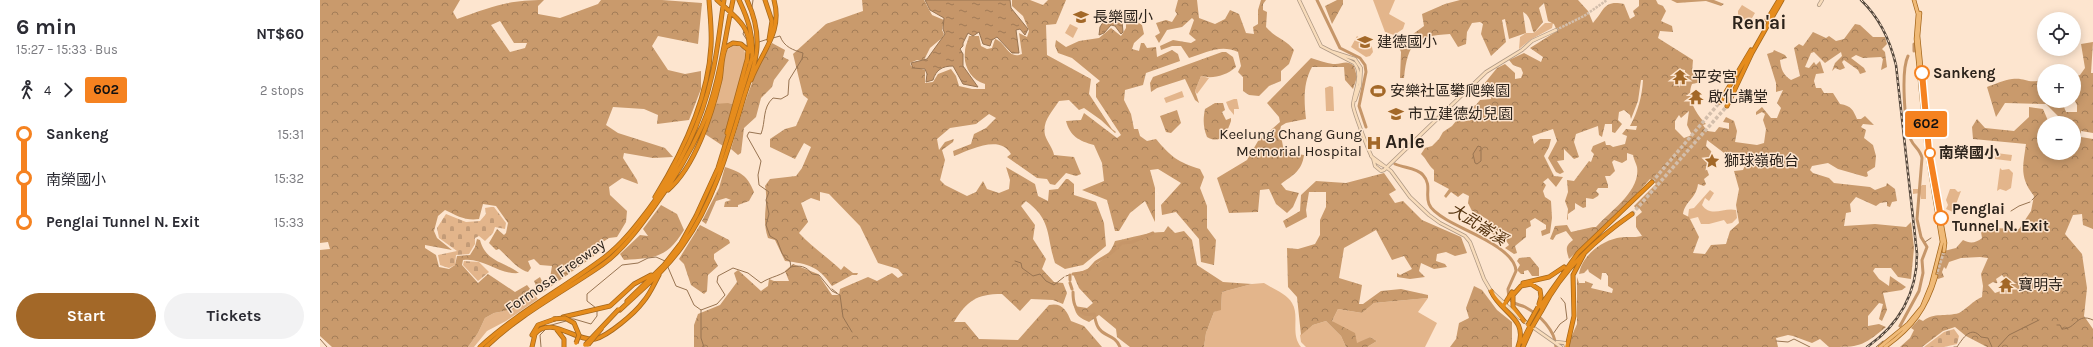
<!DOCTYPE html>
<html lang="en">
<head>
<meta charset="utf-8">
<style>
  :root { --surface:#fff; --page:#f2f2f3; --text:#2b2b33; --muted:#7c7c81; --accent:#a36828 }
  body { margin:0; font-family:Karla,"Noto Sans TC",sans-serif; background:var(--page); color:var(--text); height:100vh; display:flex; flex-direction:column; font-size:15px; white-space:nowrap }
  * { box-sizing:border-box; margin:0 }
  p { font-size:13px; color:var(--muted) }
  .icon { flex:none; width:22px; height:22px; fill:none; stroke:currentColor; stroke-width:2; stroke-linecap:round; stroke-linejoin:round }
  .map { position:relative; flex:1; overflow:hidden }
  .drawer { display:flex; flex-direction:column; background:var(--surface); width:320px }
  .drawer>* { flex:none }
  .badge { padding:0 8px; border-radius:3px; font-size:14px; line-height:26px }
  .controls { position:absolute; left:1717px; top:12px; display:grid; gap:8px }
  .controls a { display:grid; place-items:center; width:44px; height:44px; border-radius:50%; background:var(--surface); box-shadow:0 2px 10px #0003; font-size:20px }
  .map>.badge { position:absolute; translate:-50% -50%; box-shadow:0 0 0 2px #fff }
  .legs { display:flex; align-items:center; gap:6px; height:44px; padding:0 16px; font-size:13px }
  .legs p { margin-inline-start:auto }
  .head { display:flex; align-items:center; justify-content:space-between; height:68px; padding:0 16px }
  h1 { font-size:22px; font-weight:700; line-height:30px }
  .action { display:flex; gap:8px; margin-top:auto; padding:8px 16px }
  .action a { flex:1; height:46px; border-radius:24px; background:var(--accent); color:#fff; font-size:16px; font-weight:700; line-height:46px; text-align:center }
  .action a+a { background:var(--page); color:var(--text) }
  ul { padding:0 16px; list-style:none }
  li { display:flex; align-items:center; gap:14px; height:44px; font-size:15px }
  li i { display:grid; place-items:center; width:6px; height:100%; margin:0 5px; background:currentColor }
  li i::after { content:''; width:10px; height:10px; margin:-5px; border:3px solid; border-radius:50%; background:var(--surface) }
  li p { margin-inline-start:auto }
  li:first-child i { background:linear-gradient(#0000 50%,currentColor 0) }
  li:last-child i { background:linear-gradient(currentColor 50%,#0000 0) }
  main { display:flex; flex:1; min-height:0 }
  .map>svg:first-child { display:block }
  .green { fill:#e3b58b }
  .forest { fill:url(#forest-crowns); fill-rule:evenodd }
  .cemetery { fill:url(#cemetery-stones) }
  .water { fill:url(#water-ripples); stroke:#987452 }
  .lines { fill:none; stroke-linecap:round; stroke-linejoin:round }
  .stream { stroke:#987452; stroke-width:1 }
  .river { stroke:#c69669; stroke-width:3 }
  .secondary-tunnel { stroke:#d3beab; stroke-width:2.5; stroke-dasharray:2.5 1; stroke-linecap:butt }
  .primary-tunnel { stroke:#d3beab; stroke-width:3; stroke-dasharray:3 1.5; stroke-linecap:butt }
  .highway-tunnel { stroke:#d3beab; stroke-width:3.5; stroke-dasharray:3.5 2; stroke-linecap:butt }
  .secondary-casing { stroke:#ae9884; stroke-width:4 }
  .primary-casing { stroke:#a5671c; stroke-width:4.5 }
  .highway-casing { stroke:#a5671c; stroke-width:5 }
  .secondary { stroke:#f8dcbb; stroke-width:2.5 }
  .primary { stroke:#f0ba77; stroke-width:3 }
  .highway { stroke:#e68c1c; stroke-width:3.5 }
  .rail-casing { stroke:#55493e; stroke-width:2.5 }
  .rail { stroke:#fde5cf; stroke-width:1; stroke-dasharray:3; stroke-linecap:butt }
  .highway-bridge-casing { stroke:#a5671c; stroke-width:5; stroke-linecap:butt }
  .highway-bridge { stroke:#e68c1c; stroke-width:3.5 }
  .line-1-casing { stroke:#fff; stroke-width:9 }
  .line-1 { stroke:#f58220; stroke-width:6 }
  .stop-1-dot { fill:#fff; stroke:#f58220; stroke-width:2 }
  .labels { text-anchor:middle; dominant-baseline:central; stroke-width:3; stroke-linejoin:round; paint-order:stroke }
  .poi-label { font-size:15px; fill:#2c231b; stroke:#fde5cf; text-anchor:start }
  .stop-label { font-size:15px; font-weight:bold; fill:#2c231b; stroke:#fde5cf; text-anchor:start }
  .street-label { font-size:15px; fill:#2c231b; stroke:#fde5cf }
  .water-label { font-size:16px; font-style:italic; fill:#553410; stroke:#fde5cf }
  .district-label { font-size:19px; font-weight:bold; fill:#2c231b; stroke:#fde5cf }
</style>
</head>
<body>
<main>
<section class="drawer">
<div class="head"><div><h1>6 min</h1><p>15:27 – 15:33 · Bus</p></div><b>NT$60</b></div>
<div class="legs"><svg class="icon" aria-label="walk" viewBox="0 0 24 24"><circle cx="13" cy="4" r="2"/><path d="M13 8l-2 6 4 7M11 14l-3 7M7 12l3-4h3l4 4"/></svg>4<svg class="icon" aria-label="forward" viewBox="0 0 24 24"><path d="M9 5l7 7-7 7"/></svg><b class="badge" style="background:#f58220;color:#111">602</b><p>2 stops</p></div>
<ul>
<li><i style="color:#f58220"></i><b>Sankeng</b><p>15:31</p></li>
<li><i style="color:#f58220"></i><span>南榮國小</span><p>15:32</p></li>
<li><i style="color:#f58220"></i><b>Penglai Tunnel N. Exit</b><p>15:33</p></li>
</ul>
<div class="action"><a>Start</a><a>Tickets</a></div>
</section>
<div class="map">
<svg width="1773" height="347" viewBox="0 0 1773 347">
  <defs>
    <pattern id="forest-crowns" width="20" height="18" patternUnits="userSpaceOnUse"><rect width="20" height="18" fill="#c99a6c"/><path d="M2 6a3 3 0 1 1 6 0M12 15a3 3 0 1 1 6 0" fill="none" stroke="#a37d58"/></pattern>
    <pattern id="cemetery-stones" width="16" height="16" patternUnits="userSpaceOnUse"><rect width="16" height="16" fill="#e3b58b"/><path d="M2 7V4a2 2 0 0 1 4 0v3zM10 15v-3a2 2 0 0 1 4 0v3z" fill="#c39b77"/></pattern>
    <pattern id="water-ripples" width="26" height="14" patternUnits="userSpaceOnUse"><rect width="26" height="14" fill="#c69669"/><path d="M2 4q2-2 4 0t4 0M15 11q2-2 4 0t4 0" fill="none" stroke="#a17a56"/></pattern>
  </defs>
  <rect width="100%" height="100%" fill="#fde5cf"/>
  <path class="green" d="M1053 0H1075L1069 14 1085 23 1083 29 1074 35 1065 32Z
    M1422 5 1435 13 1429 23 1418 15V11Z
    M1225 23H1233L1232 28 1210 40 1199 49 1200 37 1206 33H1214Z
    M750 24 758 28 753 38 745 33Z
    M1037 36 1052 47 1053 52 1050 56 1046 57 1031 47Z
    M414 45 423 48 426 55 414 105 394 104 406 51Z
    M881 76 889 78 877 94 875 91Z
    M1010 86 1013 87 1014 111H1006L1005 88Z
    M862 91 864 97 846 103 844 98Z
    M914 99H917L919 109H914V115L909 109 906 102Z
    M1676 153 1692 155 1691 161 1675 159Z
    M1680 168 1682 170 1689 169 1693 173 1691 188 1686 191 1680 189 1677 191Z
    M1602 185H1606V199H1601L1600 193 1593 194V189H1599Z
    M1630 189H1635L1638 192 1641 191 1633 212 1626 209 1628 205 1626 200Z
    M1390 190 1394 193 1389 201 1385 198 1382 205C1391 218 1404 207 1416 210L1417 218 1412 223 1407 224 1404 220 1389 224H1381L1378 217 1370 219 1368 217 1369 209 1374 208Z
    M944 283C953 289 967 294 972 303 980 316 970 334 981 347H884L886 333 894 312 901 309 902 292 932 284Z
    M214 294 218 299 186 321 167 331 154 347H148L158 333 165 318 174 313 195 309Z
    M1108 298 1098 312 1117 323 1105 347H1047L1057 341 1050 337 1037 344 1012 321 1018 309 1042 313 1054 303Z
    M1006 321 1021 336 1026 347H986L981 342 980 335 993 325Z"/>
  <path class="forest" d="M0 0H140L133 12 137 19C171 7 187 0 224 0L218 6V14L240 18 278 4 281 0H342L382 3 378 44 338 36 332 46 348 70 365 74 381 71V89L369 120 337 124 338 115 324 109 293 107 286 125 298 133 345 148 353 157 333 158 304 153 303 158 317 180 318 184 302 178 289 187 290 195 307 211 306 222 297 237 289 238 275 247 274 256 223 292 218 290 214 281 220 277 223 283 229 284 232 266 220 265 214 259 208 261 211 268 208 272C198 270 187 256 179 249L176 250 169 243 177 229 184 235 186 233 188 223 176 206 163 204 159 219C146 221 137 216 125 210L118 216 114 231 117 238 132 250 105 245V248L116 255 119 267 129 269 135 265 137 256 150 255 155 247 157 239 160 240C166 262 183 261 199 273 179 275 163 257 143 260L142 265 158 283 168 274 195 292 207 285 214 294 195 309 174 313 165 318 158 333 148 347H12L0 336V250L10 249 8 242 0 243ZM180 21 194 43H207L205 48 190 52 171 25Z
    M542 0H604L612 15 624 20 622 30 624 34 622 38 610 48 604 60H597L590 63 591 66 605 70V83L613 82 618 74 631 69 636 76 639 86 652 89H665V84C651 80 643 66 645 52 645 46 648 41 649 36H659L661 46 667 49 672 48 675 39C686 42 688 60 702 54L699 33 707 37 709 31 703 16 692 6V0H710L723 5 728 0H746L736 24 726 25 727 55 771 79 769 94 792 129 796 132 795 133 781 120 764 108 759 110 749 100 739 101C732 112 722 121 725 135 727 142 733 148 734 155L754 157 761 174 756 176 746 173 735 185 730 184 727 179 717 178 687 157 691 154C680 134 650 150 634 156L633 151 651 144 654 134 666 128 676 118 669 114 656 124 630 128 617 139 619 150 625 142 634 139 633 142 622 150 625 160 620 180 625 185 647 196 656 192 663 181 667 189 679 193 689 189 690 180 686 167 715 184 718 196 728 201 729 190 738 189 746 179H748L754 184V195L776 202 784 223 786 246 763 265 745 269 735 263C726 235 732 220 706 201L701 206 715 225 713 239 726 259 722 269 734 282 743 283 747 293 743 304 733 300 711 299 700 311 682 294C656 294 647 301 634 322H645L659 339 698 340 729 305C742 302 747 311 751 321L764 326 782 347H374V325L378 314 400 305 417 282 414 273 418 270 441 291 448 286 449 279 454 281H469L465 271 473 264 498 274 512 295H519L520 289 548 277 557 281 572 273 578 278 583 275 578 269 558 263 540 226 509 194 500 192V201L491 198 481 203 488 222 479 233C492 247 507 257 521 270L524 266 533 273H538L537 275H532L512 286C498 266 489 264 465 261L455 240 448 238C441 217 449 205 445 186L450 179 476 176 482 168 491 147 484 143 475 159 450 147V139L465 129 476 126 488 99 483 95 473 54 506 24 543 11Z
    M858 0H877L879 18 895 24 905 19 910 10 919 14 926 33 934 34 933 27 938 24V10L941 0H946L943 4V10L947 12 946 27C954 37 967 40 974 50L969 64 961 71V81L949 86 939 96 929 95 923 91V77L918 72 921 66 918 52C900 44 886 53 869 58L861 46H852L841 50 840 46 853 40 871 43 876 40 869 34 874 20 872 18 862 27 847 30 839 43 835 36 840 33 836 23 846 20 852 22 857 14 855 11Z
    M1017 0H1023V4L1012 24 1005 6Z
    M1140 0H1258L1268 11 1273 23C1285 10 1283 0 1304 4L1310 19 1315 16 1313 11 1319 6V0H1336L1338 4 1343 6 1346 11 1341 21 1352 26 1353 32 1340 31 1338 38 1373 60 1372 72 1374 76 1377 74 1381 82 1372 84C1366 98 1376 114 1386 124L1383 125 1387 131 1395 132 1399 127 1409 129V123L1403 122 1406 117 1414 121 1417 131 1415 142 1437 145 1444 143 1446 129 1443 120 1445 114 1442 112 1436 115V112L1442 107 1451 118H1457L1461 108 1457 103 1463 90 1456 92V83L1447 54 1453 52 1454 50 1465 55 1467 58 1460 60C1461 69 1463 75 1471 80L1480 76 1474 48 1479 44 1483 46 1493 32 1506 38 1509 36 1516 41 1524 39 1535 24 1540 25 1553 37H1565L1567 44 1562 49 1565 52 1567 67 1561 70 1563 59 1561 57 1543 58 1536 55 1531 58 1544 68 1546 72 1540 74 1538 70 1524 60 1522 62 1525 68 1520 70 1515 68 1512 71 1515 63 1522 56 1521 52 1505 63 1494 52 1491 53 1485 67 1489 68 1494 62 1496 65 1500 61 1504 73 1496 74 1494 81 1496 88H1501L1504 93H1513L1520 104C1532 106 1533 110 1537 119H1541L1545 116 1554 125 1543 124 1541 127 1546 130 1544 138 1553 145 1556 156 1555 167 1547 172 1548 176 1546 177 1518 169 1508 163 1492 166 1490 170 1493 173 1509 178 1514 183 1550 187 1555 190 1566 186 1567 183 1575 189 1577 201 1572 202 1570 207 1567 206V202L1560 203 1556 206 1536 197 1530 204 1531 212 1526 213 1524 226 1555 224 1586 227 1591 222 1594 248 1591 279 1578 277 1571 268H1555L1553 271 1559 279 1569 286 1570 276 1586 287 1582 290 1563 293 1567 310 1562 321 1559 319 1563 304 1559 303 1548 316V326L1559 324 1566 327C1542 347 1539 347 1509 347L1500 339 1492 343 1473 336 1468 335 1456 338 1458 347H1247L1257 324V277L1259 283H1265V281L1273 284 1271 288C1278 290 1285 291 1292 293L1293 289 1288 286V276L1286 273H1282L1281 280 1269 272 1268 269 1264 273 1259 274C1262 256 1280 242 1297 238 1305 236 1314 238 1322 236L1316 227V217L1322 212 1319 208 1316 209 1314 206 1336 184 1330 179 1307 205 1249 259C1246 249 1245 246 1253 240L1246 231 1236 235 1233 240 1230 239 1235 226 1247 225 1251 232 1273 227H1276C1289 212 1321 191 1317 167 1316 163 1314 160 1313 155L1307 153V160L1302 163 1294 160 1292 162 1295 171 1290 176H1285L1288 185V188H1278L1276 191 1279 194 1278 196 1273 199 1266 198V207L1263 208 1255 203V209L1248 214V219L1247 220 1248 209 1245 201 1248 192 1247 180 1254 181 1269 161 1271 162 1274 154 1271 151 1273 146 1285 141 1286 145H1290L1293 147 1305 144 1307 136 1302 134 1306 129 1316 130 1317 126H1310C1318 111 1322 97 1323 80H1321L1318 101 1311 119 1310 115 1304 110 1299 112 1298 120 1302 124 1295 133 1292 132V124H1285L1282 137 1279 135 1278 126 1256 134 1254 142 1259 157 1254 159 1244 149V160L1237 161 1244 172 1240 174 1236 172 1228 158 1237 141 1233 129 1212 136 1214 144 1220 139H1231L1229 147 1224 156 1234 176 1243 177 1236 187 1228 178 1223 182 1226 185 1223 191 1225 197 1231 201 1232 218 1230 233 1222 236 1221 231 1226 229V225L1215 218 1210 221 1211 226 1206 229V237L1195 246 1197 253 1194 254 1185 248 1189 245 1179 230 1174 235 1171 233 1167 219 1152 211 1148 203 1149 196 1143 193 1138 197 1131 192 1126 198 1124 196 1129 189 1114 181V170C1108 165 1106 158 1101 154L1105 148 1112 146 1119 139 1123 132 1132 126 1145 110 1156 105 1160 100 1171 99 1172 93 1159 87 1164 84 1177 68 1185 64 1195 73V79L1201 78 1203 73 1201 68 1193 65 1189 60 1204 53 1221 62 1223 57 1210 48 1237 31 1234 24 1228 21 1224 3 1219 8 1223 22 1214 33C1210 26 1212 17 1203 12L1206 33 1189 39 1185 19 1182 20 1186 42 1171 56 1161 34 1163 24 1160 22 1152 23 1147 32 1146 44 1138 47 1130 34C1095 36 1088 42 1084 78H1080L1081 52 1078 45 1083 36 1089 37 1104 26 1102 14 1125 4ZM1359 69 1365 70V80L1360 82V88L1358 80 1353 74ZM1369 111 1367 125 1372 135 1364 138 1355 129V121L1359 115 1361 118ZM1387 140 1412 159 1427 161 1423 170 1414 171 1419 189 1416 205 1419 223 1410 231 1406 244 1391 245 1385 254 1373 253 1379 237 1369 217 1363 214C1365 201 1376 199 1378 184L1384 186 1386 184 1384 179 1389 175 1386 167 1393 153 1386 146Z
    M1351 0H1394L1404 4 1401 6 1386 1 1357 3Z
    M811 18 822 25 824 34 814 43 812 49 819 51 821 43H824L827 48 836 47 837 57 852 50 858 54 860 61 826 73 823 85 805 90 804 100 811 114 814 129H818L820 136 827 141 836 139C851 157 858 162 880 169L884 177 880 188 887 206V228L896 240 894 265 881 262 879 239 856 212 842 215 841 205 861 183 838 169 830 170 835 188V222L825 201 810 213 799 231H795L787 200 762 190 784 181 782 163 774 145C759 141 750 136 746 121L761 120 764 113 797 138 801 135 776 97V84L780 81 752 58 738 53 735 46 736 40 746 47 759 41 779 38 791 28 801 36 806 28V21Z
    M1773 42 1771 73H1773V133L1761 131V137L1773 139V229L1763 225 1762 214 1753 215 1745 234 1762 254 1767 288 1764 316 1773 329V347H1667L1646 336 1635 327 1623 331 1602 347H1580L1590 338 1594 330 1591 328 1599 319 1603 321C1614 312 1626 317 1639 313 1644 311 1654 300 1662 297L1663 286 1661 274 1668 258 1660 257 1641 258 1629 262 1626 269 1624 267 1622 272 1624 277 1618 279 1615 274 1620 252 1636 248 1643 240C1650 244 1656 243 1662 238L1661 232 1672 228 1699 229 1711 211 1714 196C1699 177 1703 166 1706 144L1653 139 1652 127 1657 119 1665 128 1694 131 1709 117V107L1723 109 1729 123H1724V153H1754V123H1740L1739 117 1726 104 1685 103 1676 117 1667 87C1675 84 1684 80 1692 79 1706 77 1708 85 1724 79V101H1746L1744 107 1746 112H1757V105L1754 99V77L1760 75 1765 68 1761 44ZM1682 275 1689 284 1687 286 1689 288 1675 293 1668 285 1673 282 1678 284 1676 279Z
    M452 43 465 50 463 57 469 60 454 80 452 87 441 98 436 117 424 128 421 153 418 155 411 149C422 113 431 75 452 43Z
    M902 52H906L913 57 916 67C906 76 892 79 881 76L875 91 879 103 875 100 865 79 837 88 831 92 830 83 833 77Z
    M991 58C998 60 1006 63 1013 64 1022 65 1026 59 1034 66L1037 77 1033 89 1025 80 1024 67H992C983 83 984 101 986 119L966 123 961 126 960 130 964 152 984 155C982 171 973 175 961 184L966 190 979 193 973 207 967 213 956 204 949 189 940 190 938 212 909 213 897 178 927 160 938 141 960 122 959 117 947 103Z
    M408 103 414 105 403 146 385 134 394 104Z
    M895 103H903L905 110 902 112 906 120 911 118V121C907 133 901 145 887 137 883 127 883 119 885 109Z
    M857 110 861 123 851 133 846 132 840 116Z
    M405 167C422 173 427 175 434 192L429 201 418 205V207H404L405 202 411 200 406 198 396 201 386 224 382 221 399 188Z
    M1064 173 1076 190 1069 194 1075 203 1083 201 1102 220 1141 237 1147 253 1135 256 1126 252 1117 254 1116 261 1125 264 1127 267 1114 269 1101 263 1099 271 1105 277 1090 279 1077 277V273L1080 275 1092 269 1084 256 1072 260 1056 230 1024 248 1019 278 1042 285 1039 304H1043L1061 291 1081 289 1108 295V298L1054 303 1042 313 1018 309 1012 321 1035 333 1037 343 1050 337 1057 341 1047 347H1026L1021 336 1006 321 993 325 981 335 977 297 968 287 967 248 978 249 995 244 1000 235V220L1006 207V192H989L986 210 987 217 966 228 963 221 980 211 981 195 996 181 1026 183Z
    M341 205 357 214 364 230C347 258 335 258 304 260L300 254 320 235 328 236 323 229Z
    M380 225 409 240 410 243 394 254V259L398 266 388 275 387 291 384 294 371 285 364 264 359 259Z
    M848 226 855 233 864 231 872 240 877 265 903 282 932 284 902 292 901 310 894 312 886 333 884 347H810L797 337 796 329 779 315 769 322C760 318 756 316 754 306L767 308 773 303 759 288 753 274C770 270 790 258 795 241 812 238 827 232 844 232Z
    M1210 257 1219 268V276H1212L1208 270 1204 271V274H1201L1197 270 1200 265 1197 261 1199 258Z
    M1154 286 1162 290 1177 310 1192 322V347H1130L1136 339 1139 323 1149 318 1146 308Z"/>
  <path class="cemetery" d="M171 207H174L186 223 185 229 175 227 173 233 165 241 159 236 155 238V244L149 254 136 255 135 265 129 268 120 265 118 255 137 251 119 238 117 228 126 214 146 222 160 221 166 214 165 208Z
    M144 261 159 262 169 272 158 281 143 265Z
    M1634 329 1639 336 1637 344 1624 347H1604L1624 332Z"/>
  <path class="water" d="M605 0H690L691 8 708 29 705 35 700 29 696 30 699 53H692L677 37 672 40 670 46 663 44 659 32 653 36 648 33 643 43V46L640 49 643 54V66L658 87 643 84 633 66C622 66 616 70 613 80L606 82 607 74 605 69 593 68 591 63 607 59 625 34 623 29 624 18 610 10Z
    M787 16 789 17V21H802L803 32 801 34 795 26 791 25 784 33 779 35 780 27Z
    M1158 146 1161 147V161L1157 164 1155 163 1153 154Z"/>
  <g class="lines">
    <path class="stream" d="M432 7 433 0
      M424 31 423 34 427 40
      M439 42 448 39
      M1712 200 1718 194
      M1691 211 1699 206 1710 202
      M1605 242 1611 238
      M695 261 701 263 702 268 713 276 720 274 726 281 734 285 744 277
      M347 265 356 286 367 290 374 305 381 310 397 304 405 295 397 282 398 276 413 268 428 273 441 283C451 276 463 276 471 267L470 261 466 259 462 253 457 240 450 236 446 225 449 214 446 200 449 192 439 185 438 175 441 161 427 136 429 132 441 134C446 121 442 108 453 98L461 99 468 95 469 80 482 59 483 53C473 50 464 47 460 36L453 38
      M471 267C480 265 486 266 492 274L499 275 512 291 520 295 523 317 532 332
      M746 276 749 275
      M512 289 517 293
      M276 308 267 301V294L302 265 318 263 328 258 336 257 345 261
      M381 310V338L384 347
      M251 319H254L271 324 277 316V311
      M1737 325H1740L1742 329C1757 329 1756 312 1773 320
      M228 326 246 321
      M1233 334 1240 324 1247 319 1245 303 1241 298
      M0 339 7 347
      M1456 341 1468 342 1474 339 1490 347
      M221 347 220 335 225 330
      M1556 347 1563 341
      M1634 347H1637C1643 338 1651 325 1661 337L1668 338 1672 347
      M1678 347 1689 335 1719 320"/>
    <path class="river" d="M997 0 1020 48 1040 58 1045 65 1046 72 1039 106 1046 127
      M1594 51V44
      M1075 164C1084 168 1097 168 1103 175 1112 185 1105 194 1109 204 1111 210 1122 217 1127 220 1145 231 1195 248 1196 271L1188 289 1189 298C1193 305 1199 304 1205 307 1220 315 1235 330 1236 347
      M753 274 767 272 776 262 791 253 802 243 812 242 833 233
      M750 280V275
      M750 283 752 289
      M753 292C753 301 754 311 765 314 768 315 771 314 774 314 775 318 776 324 778 327 783 337 795 334 800 347
      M1580 326 1599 291 1603 273 1602 260 1607 247 1601 237 1597 219 1602 158C1600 149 1594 147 1591 140 1584 124 1581 70 1588 56"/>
    <path class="secondary-tunnel" d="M1236 30 1264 16 1287 0"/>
    <path class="primary-tunnel" d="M1616 276 1624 251"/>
    <path class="highway-tunnel" d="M1332 182 1400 102
      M1312 214 1407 106"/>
    <g class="secondary-casing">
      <path id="secondary" d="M979 0 1001 46 1034 63C1044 74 1034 92 1033 105 1033 110 1049 152 1052 157 1054 161 1061 165 1064 166
        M1499 5 1502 0
        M1013 52 1035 59 1041 68 1040 85 1035 100
        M1051 156 1071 171 1090 197 1109 215 1120 223 1145 236 1150 242 1164 279 1171 291 1200 318
        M1053 158 1055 166 1061 171 1064 170 1166 72 1202 50 1212 41 1236 30
        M1204 321 1241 347
        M1237 342 1245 343 1246 347"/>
    </g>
    <g class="primary-casing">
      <path id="primary" d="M1600 13 1598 36 1602 77
        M1622 226 1625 243 1624 251
        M1560 347 1588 324 1602 307 1611 285 1622 242 1607 151 1596 39 1598 14 1594 0
        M1565 347C1593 327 1606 309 1616 276"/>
    </g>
    <g class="highway-casing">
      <path id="highway" d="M397 0C414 16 432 26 429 52
        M445 0 452 21 449 40
        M1447 20 1459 0
        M431 80C442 51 463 32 454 0
        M1400 102 1431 50
        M1407 106 1432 53 1462 0
        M407 133 427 60
        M348 190C375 167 392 114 400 80 402 70 401 57 406 47L413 43 421 44 428 50 427 62
        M335 197C363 152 388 100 391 46 392 30 390 15 389 0
        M1203 283 1229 277 1244 267
        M1171 291C1181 314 1209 318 1198 347
        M307 301 344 265 361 243 376 216 398 168 432 58C434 36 428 19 419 0
        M1184 305 1192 292
        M1219 308 1258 253 1332 182
        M300 310C322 289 346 270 363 245 394 202 409 147 424 97 429 81 436 64 437 47 438 30 434 15 427 0
        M1222 310C1243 269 1275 240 1312 214
        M243 317 290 306 314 284 331 275
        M1204 321 1193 307V295L1201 286 1211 284 1220 290 1221 297 1219 304
        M237 330 244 339V347
        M212 335 218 325 235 319
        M1202 342 1210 326
        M160 347C198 312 244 288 285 257 302 244 315 227 328 210 359 169 381 125 392 75 398 50 400 25 404 0
        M166 347C200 314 243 292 282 265 303 250 319 228 334 207 353 181 369 155 382 126 399 87 404 42 413 0
        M212 347 215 334C230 315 256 342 275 339 288 336 315 313 323 302 330 294 334 284 339 275
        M1203 347 1212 327
        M1247 347 1254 316 1253 275 1264 254"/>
    </g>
    <use href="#secondary" class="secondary"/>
    <use href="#primary" class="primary"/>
    <use href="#highway" class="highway"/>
    <g class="rail-casing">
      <path id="rail" d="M1541 0C1560 18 1570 40 1576 65L1597 254C1597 293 1579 325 1547 347"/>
    </g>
    <use href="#rail" class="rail"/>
    <g class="highway-bridge-casing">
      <path id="highway-bridge" d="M233 319 245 318 254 323 259 335 256 343
        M1208 325 1218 307
        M1212 327 1222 310
        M265 345 299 309
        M268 345 282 328"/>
    </g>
    <use href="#highway-bridge" class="highway-bridge"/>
  </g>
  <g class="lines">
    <g class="line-1-casing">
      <path id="line-1" d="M1602 73 1609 151 1621 218"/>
    </g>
    <use href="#line-1" class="line-1"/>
  </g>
  <defs>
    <g id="school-bare" transform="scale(1.2)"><path d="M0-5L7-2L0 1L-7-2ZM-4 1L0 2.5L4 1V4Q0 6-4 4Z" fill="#a36828" stroke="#fde5cf" stroke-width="2.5" paint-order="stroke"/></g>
    <g id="temple-bare" transform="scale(1.2)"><path d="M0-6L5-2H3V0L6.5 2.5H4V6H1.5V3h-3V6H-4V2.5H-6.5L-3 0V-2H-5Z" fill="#a36828" stroke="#fde5cf" stroke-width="2.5" paint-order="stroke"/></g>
    <g id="stadium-bare" transform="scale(1.2)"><path d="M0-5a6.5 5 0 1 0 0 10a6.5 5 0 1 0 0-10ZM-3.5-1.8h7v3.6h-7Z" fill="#a36828" stroke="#fde5cf" stroke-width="2.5" paint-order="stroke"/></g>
    <g id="hospital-bare" transform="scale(1.2)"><path d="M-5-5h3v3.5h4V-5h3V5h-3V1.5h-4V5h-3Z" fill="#a36828" stroke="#fde5cf" stroke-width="2.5" paint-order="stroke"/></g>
    <g id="sight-bare" transform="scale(1.2)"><path d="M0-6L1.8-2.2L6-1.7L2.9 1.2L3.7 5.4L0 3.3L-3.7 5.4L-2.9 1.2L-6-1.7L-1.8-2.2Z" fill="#a36828" stroke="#fde5cf" stroke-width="2.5" paint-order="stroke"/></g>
  </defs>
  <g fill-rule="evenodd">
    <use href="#school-bare" x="761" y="17"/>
    <use href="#school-bare" x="1045" y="42"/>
    <use href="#temple-bare" x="1360" y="77"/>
    <use href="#stadium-bare" x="1058" y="91"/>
    <use href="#temple-bare" x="1376" y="97"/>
    <use href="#school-bare" x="1076" y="114"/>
    <use href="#hospital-bare" x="1054" y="143"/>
    <use href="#sight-bare" x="1392" y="161"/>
    <use href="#temple-bare" x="1686" y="285"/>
  </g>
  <g class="stop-1-dot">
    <circle cx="1602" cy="73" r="7"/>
    <circle cx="1610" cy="153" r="5"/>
    <circle cx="1621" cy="218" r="7"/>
  </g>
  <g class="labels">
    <g class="poi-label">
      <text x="773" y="17">長樂國小</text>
      <text x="1057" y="42">建德國小</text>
      <text x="1372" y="77">平安宮</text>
      <text x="1070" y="91">安樂社區攀爬樂園</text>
      <text x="1388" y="97">啟化講堂</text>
      <text x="1088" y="114">市立建德幼兒園</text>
      <text x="1042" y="134" text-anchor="end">Keelung Chang Gung<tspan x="1042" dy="17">Memorial Hospital</tspan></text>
      <text x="1404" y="161">獅球嶺砲台</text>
      <text x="1698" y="285">寶明寺</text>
    </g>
    <g class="stop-label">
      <text x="1613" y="73">Sankeng</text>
      <text x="1619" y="153">南榮國小</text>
      <text x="1632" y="209">Penglai<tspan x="1632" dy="17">Tunnel N. Exit</tspan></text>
    </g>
    <g class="street-label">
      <text transform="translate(235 276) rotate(-35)">Formosa Freeway</text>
    </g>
    <g class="water-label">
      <text transform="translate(1158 224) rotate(32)">大武崙溪</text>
    </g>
    <g class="district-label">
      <text x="1439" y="23">Ren'ai</text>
      <text x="1085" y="142">Anle</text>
    </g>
  </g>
</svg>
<div class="controls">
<a><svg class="icon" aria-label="locate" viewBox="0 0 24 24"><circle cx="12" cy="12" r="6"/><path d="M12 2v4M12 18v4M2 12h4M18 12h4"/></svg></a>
<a>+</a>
<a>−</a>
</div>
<b class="badge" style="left:1606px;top:124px;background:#f58220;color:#111">602</b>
</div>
</main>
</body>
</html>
